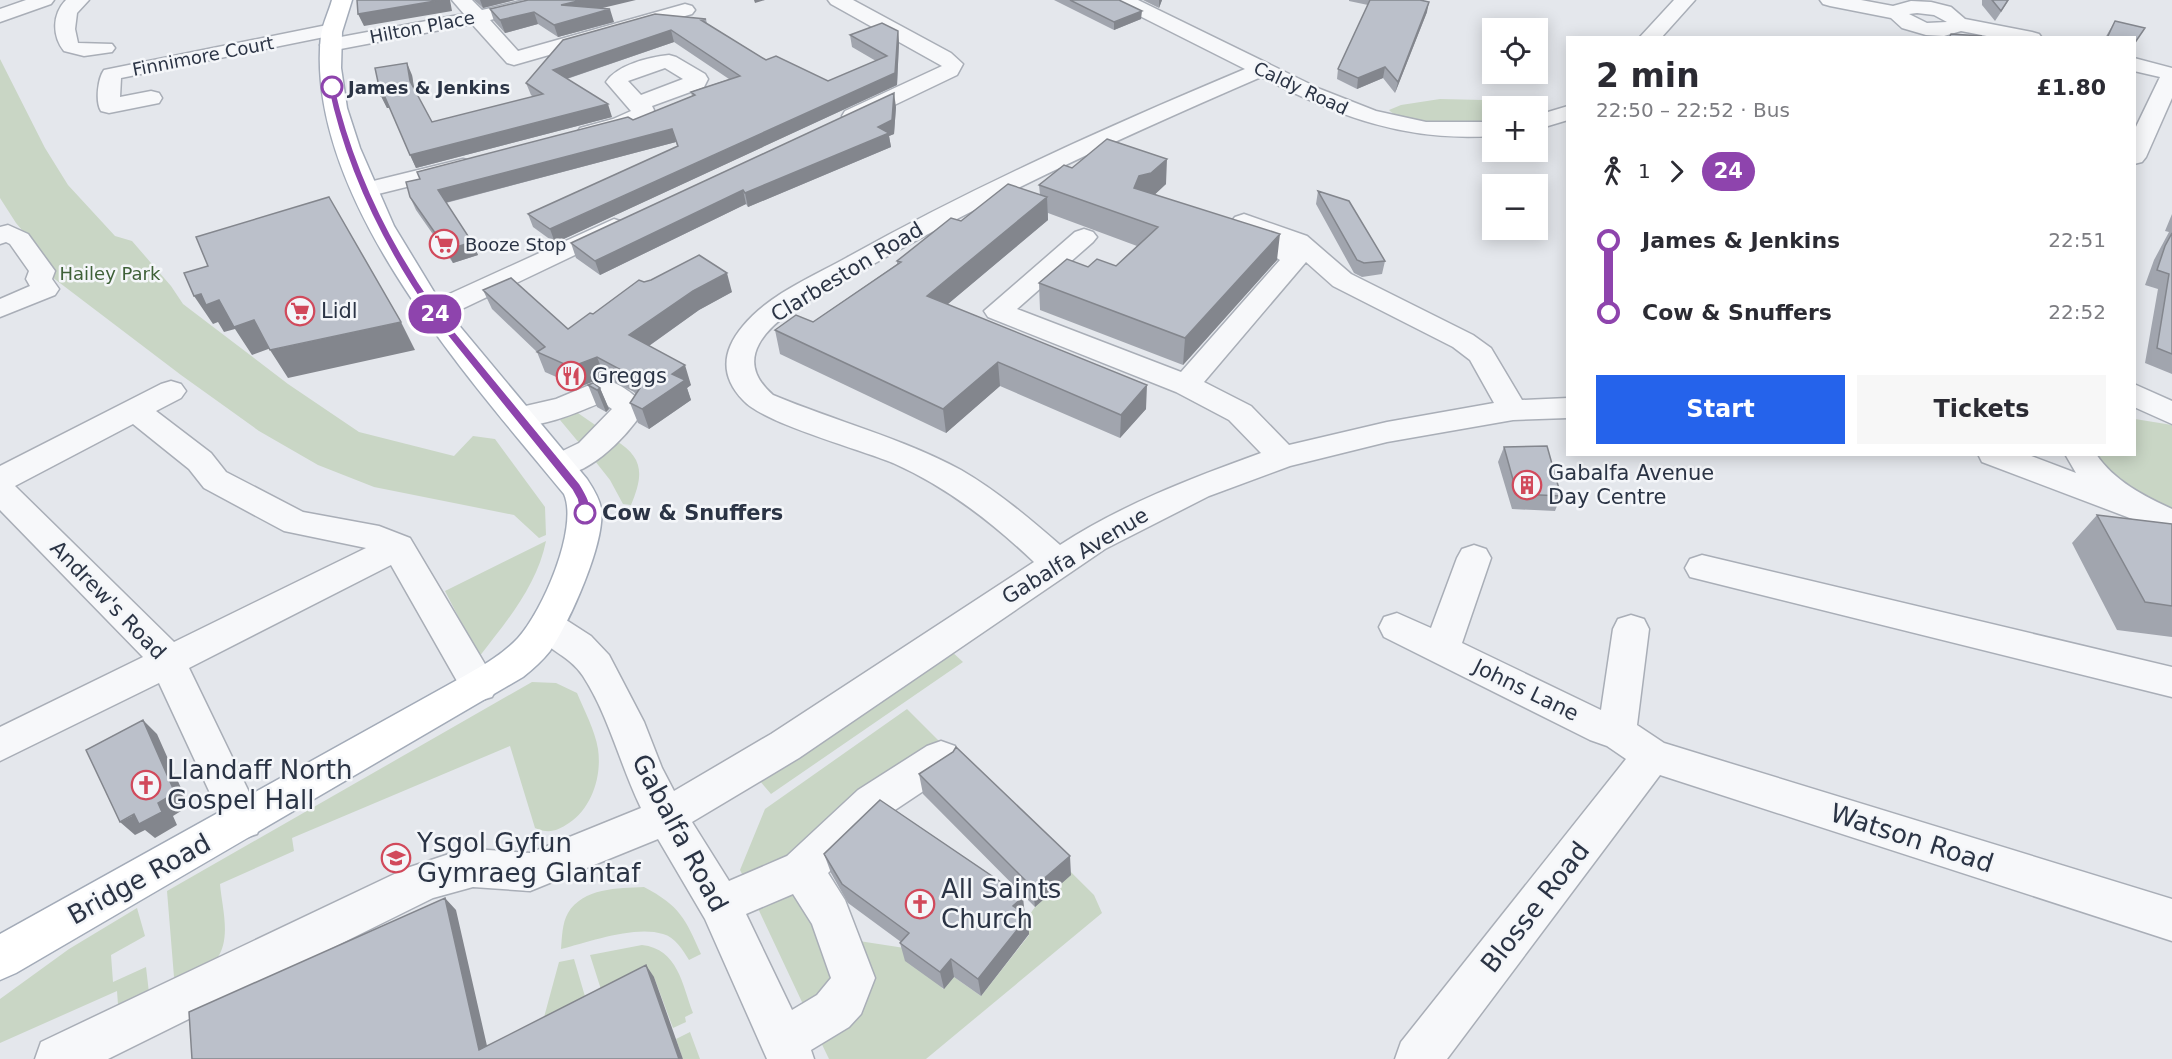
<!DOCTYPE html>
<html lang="en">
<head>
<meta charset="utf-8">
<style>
  :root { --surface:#fff; --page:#f7f7f7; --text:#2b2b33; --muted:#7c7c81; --accent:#2563eb }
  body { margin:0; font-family:"DejaVu Sans",sans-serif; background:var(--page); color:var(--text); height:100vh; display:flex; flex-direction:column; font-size:22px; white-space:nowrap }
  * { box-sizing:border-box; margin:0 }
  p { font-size:20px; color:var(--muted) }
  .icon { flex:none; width:33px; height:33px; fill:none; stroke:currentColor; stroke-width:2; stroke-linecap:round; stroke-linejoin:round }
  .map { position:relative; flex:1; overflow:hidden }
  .sheet { position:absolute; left:1566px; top:36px; width:570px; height:420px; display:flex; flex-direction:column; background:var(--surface); border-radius:0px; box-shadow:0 3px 15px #0003 }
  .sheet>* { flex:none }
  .badge { padding:0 12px; border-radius:20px; font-size:21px; line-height:39px }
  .buttons { position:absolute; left:1482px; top:18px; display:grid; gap:12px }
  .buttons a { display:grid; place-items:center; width:66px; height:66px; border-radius:0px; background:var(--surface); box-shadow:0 3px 15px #0003; font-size:30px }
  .map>.badge { position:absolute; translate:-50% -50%; box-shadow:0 0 0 3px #fff }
  .legs { display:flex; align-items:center; gap:9px; height:66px; padding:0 30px; font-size:20px }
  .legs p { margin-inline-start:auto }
  .summary { display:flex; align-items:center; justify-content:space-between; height:102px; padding:0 30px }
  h1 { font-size:33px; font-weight:600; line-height:45px }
  .button { display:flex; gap:12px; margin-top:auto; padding:12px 30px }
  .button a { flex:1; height:69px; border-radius:0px; background:var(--accent); color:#fff; font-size:24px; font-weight:600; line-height:69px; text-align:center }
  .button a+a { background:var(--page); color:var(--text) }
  ul { padding:0 30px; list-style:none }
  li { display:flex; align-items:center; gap:21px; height:72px; font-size:22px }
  li i { display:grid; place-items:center; width:9px; height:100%; margin:0 8px; background:currentColor }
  li i::after { content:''; width:15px; height:15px; margin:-8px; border:4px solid; border-radius:50%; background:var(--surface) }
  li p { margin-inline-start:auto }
  li:first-child i { background:linear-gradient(#0000 50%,currentColor 0) }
  li:last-child i { background:linear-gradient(currentColor 50%,#0000 0) }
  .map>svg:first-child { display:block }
  .green { fill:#c9d6c5 }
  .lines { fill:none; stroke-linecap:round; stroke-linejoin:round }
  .minor-casing { stroke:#a9aeb7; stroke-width:3 }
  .major-casing { stroke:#a3abb8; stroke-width:3 }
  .minor { fill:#f7f8fa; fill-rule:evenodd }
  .major { fill:#fff; fill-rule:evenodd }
  .wall { fill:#a1a5ae }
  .shaded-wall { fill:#83868d }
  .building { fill:#bbc0ca; stroke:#83868d; stroke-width:1.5 }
  .line-1 { fill:#8e44ad; stroke:#fff; stroke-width:1.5 }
  .stop-1-dot { fill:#fff; stroke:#8e44ad; stroke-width:3 }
  .labels { text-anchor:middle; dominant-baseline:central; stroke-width:5; stroke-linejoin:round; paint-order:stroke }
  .far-street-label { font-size:18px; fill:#2b3445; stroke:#f4f6f9 }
  .far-stop-label { font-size:18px; font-weight:bold; fill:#2b3445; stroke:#f4f6f9; text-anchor:start }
  .far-poi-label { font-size:18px; fill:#2b3445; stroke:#f4f6f9; text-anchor:start }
  .far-park-label { font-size:18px; fill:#3f6138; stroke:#f4f6f9 }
  .street-label { font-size:21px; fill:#2b3445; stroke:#f4f6f9 }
  .poi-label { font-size:21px; fill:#2b3445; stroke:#f4f6f9; text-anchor:start }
  .stop-label { font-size:21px; font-weight:bold; fill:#2b3445; stroke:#f4f6f9; text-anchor:start }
  .near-poi-label { font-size:26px; fill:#2b3445; stroke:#f4f6f9; text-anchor:start }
  .near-street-label { font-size:26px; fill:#2b3445; stroke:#f4f6f9 }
</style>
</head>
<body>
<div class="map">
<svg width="2172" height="1059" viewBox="0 0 2172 1059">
  <rect width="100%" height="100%" fill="#e4e7ec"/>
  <path class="green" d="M0 59 45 148 68 185 115 236 132 241 171 286 183 304 288 384 359 432 454 456 473 436 495 439 545 507 546 535 539 538 514 515 374 487 318 465 259 431 181 375 52 277 55 269 16 223 0 198Z
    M1440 99 1484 100 1517 106H1492V120C1471 122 1403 126 1389 110L1401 105Z
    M575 411 601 429 580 444 560 420Z
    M2135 419 2172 425V513L2119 486 2093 455 2134 454Z
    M615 440C645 458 643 476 631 505L623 504 610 480 595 461 602 457Z
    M546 541C537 586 506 622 479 657L445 591Z
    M950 650 963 662 771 794 759 780Z
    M532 682 556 683 577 693C584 710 595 730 598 749 602 776 592 808 569 823 557 831 549 834 535 828L510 746 292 838 294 851 220 884C222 908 232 939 216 960 210 968 198 974 189 981L174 977 167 891Z
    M907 709 944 746 841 823 747 884 740 870 765 809Z
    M958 760 1094 895 1102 913 926 1059H829L815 1030 846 939 911 949 943 989 954 977 981 996 1029 935 1020 928 1035 907 1070 875Z
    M790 884 846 973 810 1019 754 900Z
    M644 887C680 906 685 918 701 954L689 960C683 950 675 937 663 934 635 925 589 942 561 949 562 938 562 923 568 913 583 888 618 888 644 887Z
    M137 908 145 936 111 955 113 982 146 967 149 993 119 1018 117 991 0 1043V999L69 949Z
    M642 945C678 949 682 984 693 1013L685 1017 686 1022 673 1028 654 977 605 1002 590 955Z
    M574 959 589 1010 543 1021 559 962Z
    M690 1032 700 1059H683L676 1039Z"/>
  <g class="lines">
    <g class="minor-casing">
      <path id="minor" d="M26 0H54L51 4 0 22V9Z
        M66 0H89L77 13 75 29 78 43 112 44 115 48 112 52 84 56 64 51C52 36 52 14 66 0Z
        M452 0H472L482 10 525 0H560L557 4 490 20 518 51 685 4 692 6 695 10 692 14 514 65 507 63 472 24 330 51 323 49 320 45 323 41 330 39 464 14Z
        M828 0H853L951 53 963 64 957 75 861 121 853 123 845 121 842 116 845 111 942 66 831 4Z
        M1113 0H1138L1320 89 1376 111 1426 122H1492V136C1405 142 1338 116 1261 77 1122 137 985 200 854 275 825 292 775 314 759 344 748 364 757 381 773 395 835 421 902 438 961 470 997 491 1029 518 1060 545 1121 505 1192 478 1261 453L1229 420 1176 392 988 317 984 311 1075 232 1084 229 1093 232 1097 237 1093 242 1017 309 1181 372 1280 260C1270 253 1254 253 1247 243L1251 238 1259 236 1235 227 1231 222 1235 217 1244 214 1307 236 1351 274 1473 335 1491 348 1522 400 1568 398V418L1513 420 1387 442 1290 466 1209 496 1105 549 799 758 692 822 729 881 787 856 858 790 927 746 941 741 955 746 960 758 955 770 886 816 828 873 845 900 875 978 861 1014 849 1027 811 1050 814 1059H767L705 919 658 839 530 891 473 887 433 898 108 1059H35L41 1042 407 868 449 854 473 849 530 853 641 808C620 765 609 716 583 676 569 654 541 648 529 626L534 616 547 612 560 616 591 636 609 655 644 722 662 768 674 791 771 734 1034 562C992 522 947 487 893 463 859 449 763 423 743 400 720 376 722 351 743 326 768 295 812 277 846 258 975 186 1109 126 1245 69L1116 4ZM1306 262 1333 286 1453 347 1470 360 1494 403 1387 422 1289 445 1251 406 1204 382ZM793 894 812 924 831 978 817 995 792 1010 746 914Z
        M1674 0H1695L1661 38H1639Z
        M1820 0H1861L1893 6 1911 1 1931 2 1951 7 1965 19 2032 32 2039 34 2042 38H1997L1961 31 1944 36 1926 35 1902 28 1891 18 1830 6 1823 4ZM1917 13 1934 15 1947 22 1927 23 1909 14Z
        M332 24 339 26 342 30 339 34 121 78 120 97 151 91 159 93 162 98 159 103 109 113 101 111C95 102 98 78 104 70Z
        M669 55 676 57 705 74 708 79 704 87 652 106 654 110C649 127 596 142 580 138L577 133 580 128 613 119 631 111 606 82C617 65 649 57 669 55ZM665 68 683 79 641 95 628 81Z
        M2134 58 2172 68V98L2146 157 2142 162 2134 164V131L2160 77 2134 71Z
        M1568 106V120L1538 129V115Z
        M463 159 471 161 475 166 471 171 366 197 357 195 354 190 357 185Z
        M614 219 623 222 627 227 623 232 443 318 433 320 423 318 419 312 423 306Z
        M8 225 28 234 55 271 52 279 59 289 55 295 0 317V299L30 286 26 279 29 271 10 244 6 242 0 244V227Z
        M604 379C619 383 637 395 645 408 628 436 583 484 548 474L543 466 548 458 579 443 612 409 602 402C577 413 535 431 508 424L504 417 508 410 556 399Z
        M171 381 181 384 186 391 181 398 156 411 211 453 226 472 303 512 379 526 410 538 498 686 492 697 479 701 466 697 391 565 189 668 263 821 257 834 243 839 229 834 159 683 0 761V727L143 657 0 510V466L161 384ZM133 424 189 469 204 488 284 531 366 548 174 642 15 486Z
        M2134 384 2172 401V424L2134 407Z
        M1978 454H2026L2076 473 2065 454H2096C2114 481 2144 496 2172 509V534L1982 462Z
        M1474 545 1486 549 1491 558 1462 643 1601 710 1613 629 1618 619 1631 615 1644 619 1649 629 1637 725 1664 743 2172 899V941L1660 775 1447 1059H1395L1401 1042 1626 759 1607 746 1590 740 1384 637 1379 627 1384 617 1397 613 1431 628 1457 558 1462 549Z
        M1702 555 2172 667V697L1690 577 1685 568 1690 559Z"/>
    </g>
    <g class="major-casing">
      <path id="major" d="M332 0H352L342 32 341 68 347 108 360 148 394 226 442 305 587 479C593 488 599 498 601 508 606 542 569 623 550 651 542 661 533 669 523 677L16 973 0 980V934L466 675C484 665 503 654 518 638 542 612 579 528 564 494 468 377 304 197 321 35 323 23 329 11 332 0Z"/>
    </g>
    <use href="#minor" class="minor"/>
    <use href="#major" class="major"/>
  </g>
  <path class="wall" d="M474 0H515L483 8Z
    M1054 0H1119L1141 19 1114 30Z
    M1143 0H1162L1159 8Z
    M1349 0H1420L1427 12 1395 93 1383 78 1357 89 1337 79 1338 69 1368 5 1349 1Z
    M1982 0H2009L1995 21 1982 5Z
    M490 9H601L614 22 558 37 538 24 505 33 494 21Z
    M706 19 707 24 766 60 828 81 876 61 852 47 850 35 898 31 899 43 897 85 555 243 533 227 528 214 677 147 676 142 446 203 472 242 478 255 453 263 416 210 410 197 420 179 633 120 692 96 691 92 729 79 674 42 567 79 612 117 416 168 390 108H387L381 96 412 75 414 90 432 122 533 97 531 95 526 83 563 40Z
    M2115 21 2134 38H2105Z
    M896 107 894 134 889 136 891 147 748 207 746 204 600 275 576 258 571 243Z
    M1072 168 1166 184 1155 194 1277 260 1183 365 1040 310 1039 283 1088 267 1116 266 1137 246 1048 213V220L948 304 1146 409 1120 438 1000 386 946 433 780 354 775 330 813 322 897 264V261L961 221 1040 195 1039 185Z
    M1318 191 1385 261 1382 274 1362 277 1354 273 1316 204Z
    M2172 214V374L2145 363 2158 289 2145 285 2154 260 2169 232 2165 231Z
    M644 282 732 292 699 310 649 346 691 385 687 388 691 400 649 429 638 423 630 403 636 395 634 392 605 377 579 387 545 372 537 352 492 309 483 290 568 329Z
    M588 385 600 388 609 409 606 412 597 407Z
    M1504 447 1561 496 1555 511 1512 509 1498 462Z
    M2097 515 2172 524V637L2117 630 2072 543Z
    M953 752 1071 875 1035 907 923 794 919 774Z
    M824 854 1024 914 1029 934 981 996 954 977 944 989 905 961 900 943 901 942 848 903 831 873Z"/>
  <path class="shaded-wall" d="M441 0H450L452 11 364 26 358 14Z
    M480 0H515L483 8Z
    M582 0H636L565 17 561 5Z
    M754 0H765L755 3Z
    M1159 0H1162L1159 8Z
    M1429 2 1427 12 1395 93 1398 82Z
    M610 9 614 22 558 37 554 25Z
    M1142 11 1141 19 1114 30V22Z
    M534 12 538 24 505 33 500 20Z
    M671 30 674 42 557 82 553 70Z
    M898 31 899 43 897 85 555 243 550 229 895 73Z
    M407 63 412 75 415 93 410 81Z
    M1385 67 1383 78 1357 89 1358 78Z
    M894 93 896 107 894 134 889 136 891 147 748 207 745 193 878 127Z
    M384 95 390 108H387L381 96Z
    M608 104 612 117 416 168 410 155Z
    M672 129 676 142 444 203 438 190Z
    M1167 159 1166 184 1150 199 1134 188 1139 176Z
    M743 190 746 204 600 275 595 261Z
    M1047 197 1048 220 930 319 927 296Z
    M1280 234 1277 260 1183 365 1185 338Z
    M472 242 478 255 453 263 447 250Z
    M727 273 732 292 699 310 636 355 629 335 693 291Z
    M201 294 219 300 254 320 271 348 252 355 235 329 224 332 218 322 213 324 194 296Z
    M401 322 415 350 288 378 270 350Z
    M597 357 605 377 579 387 571 367Z
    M998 362 1000 386 946 433 943 409Z
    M685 365 691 385 687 388 691 400 649 429 642 409 672 374Z
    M1147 385 1146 409 1120 438 1121 415Z
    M600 388 609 409 606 412 597 390Z
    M143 720 157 734 189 806 173 816 177 825 155 838 145 830 135 835 120 822 158 803Z
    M1070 856 1071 875 1035 907 1033 888Z
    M1023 897 1025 916 1013 906Z
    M445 898 456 910 490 1059 479 1050Z
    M1028 916 1029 934 981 996 978 979Z
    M951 959 954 977 944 989 940 972Z
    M646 965 654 977 683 1059H679Z"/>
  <path class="building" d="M357 0H441L358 14Z
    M528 0H582L561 5 610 9 554 25 534 12 500 20 490 9Z
    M1070 0H1119L1142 11 1114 22Z
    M1370 0H1420L1429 2 1398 82 1385 67 1358 78 1338 69Z
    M1992 0H2008L2001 11Z
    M655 14 706 19 701 20 766 60 776 56 828 81 887 56 850 35 882 23 898 31 895 73 550 229 528 214 678 146 672 129 438 190 472 242 447 250 410 197 406 182 420 179 417 172 628 117 633 120 695 95 691 92 740 76 671 30 553 70 608 104 410 155 384 95 381 96 375 68 407 63 410 81 432 122 543 94 526 83 563 40Z
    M2115 21 2145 28 2134 44V38H2107Z
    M1951 34 1981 36 1980 38H1949Z
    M894 93 892 120 878 127 889 133 745 193 743 190 595 261 571 243Z
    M1107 139 1167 159 1151 173 1139 176 1134 188 1280 234 1185 338 1039 283 1067 259 1088 267 1097 259 1116 266 1158 227 1039 185 1064 165 1072 168Z
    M1008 184 1047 197 927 296 1147 385 1121 415 998 362 943 409 775 330 796 315 813 322 901 262 897 261 951 218 961 221Z
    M1318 191 1349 201 1385 261 1364 263 1357 260Z
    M329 197 401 322 270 350 254 320 234 327 219 300 206 305 201 294 194 296 184 273 208 266 196 237Z
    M2172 233V354L2157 348 2169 274 2157 270 2165 246Z
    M699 255 727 273 693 291 629 335 685 365 672 374 685 380 642 409 630 403 640 388 627 373 597 357 571 367 537 352 545 347 483 290 511 278 568 329 590 313 593 314 639 280 644 282 651 280Z
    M593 383 600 388 597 390 588 385Z
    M1547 446 1561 496 1517 494 1504 447Z
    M2097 515 2172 524V606L2145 602Z
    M143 720 175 793 158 803 162 812 139 824 134 814 120 822 86 750Z
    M956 747 1070 856 1033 888 919 774 953 752Z
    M880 800 1023 897 1013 906 1028 916 978 979 951 959 940 972 900 943 909 933 842 884 824 854Z
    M445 898 479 1050 646 965 679 1059H192L189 1012Z"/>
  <path class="line-1" d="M332 84 335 87C353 166 390 243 437 310L580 484C586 494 593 505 589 516H581L577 499 572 490 430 314C383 246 345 168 328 87Z"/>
  <defs>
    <g id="supermarket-ring" transform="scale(1.5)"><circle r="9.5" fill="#f4f6f9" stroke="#d1495b" stroke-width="1.5"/><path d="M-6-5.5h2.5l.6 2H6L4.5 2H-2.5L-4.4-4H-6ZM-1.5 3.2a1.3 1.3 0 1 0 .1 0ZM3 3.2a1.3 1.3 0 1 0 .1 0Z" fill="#d1495b"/></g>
    <g id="restaurant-ring" transform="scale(1.5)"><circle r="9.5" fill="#f4f6f9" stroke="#d1495b" stroke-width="1.5"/><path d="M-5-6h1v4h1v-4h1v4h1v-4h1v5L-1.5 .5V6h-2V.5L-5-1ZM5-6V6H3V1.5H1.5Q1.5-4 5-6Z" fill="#d1495b"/></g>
    <g id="building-ring" transform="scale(1.5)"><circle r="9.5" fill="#f4f6f9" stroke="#d1495b" stroke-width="1.5"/><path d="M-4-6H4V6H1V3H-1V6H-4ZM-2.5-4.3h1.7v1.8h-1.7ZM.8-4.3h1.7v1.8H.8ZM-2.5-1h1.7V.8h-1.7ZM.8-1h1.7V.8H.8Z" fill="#d1495b"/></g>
    <g id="church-ring" transform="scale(1.5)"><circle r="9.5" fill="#f4f6f9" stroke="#d1495b" stroke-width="1.5"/><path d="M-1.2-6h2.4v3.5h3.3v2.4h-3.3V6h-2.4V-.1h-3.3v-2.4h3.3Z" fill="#d1495b"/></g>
    <g id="school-ring" transform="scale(1.5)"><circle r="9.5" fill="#f4f6f9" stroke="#d1495b" stroke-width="1.5"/><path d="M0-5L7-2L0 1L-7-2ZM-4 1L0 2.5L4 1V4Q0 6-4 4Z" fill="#d1495b"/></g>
  </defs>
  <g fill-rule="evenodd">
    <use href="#supermarket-ring" x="444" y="244"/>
    <use href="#supermarket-ring" x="300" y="311"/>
    <use href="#restaurant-ring" x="571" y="376"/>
    <use href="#building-ring" x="1527" y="485"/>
    <use href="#church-ring" x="146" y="785"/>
    <use href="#school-ring" x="396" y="858"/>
    <use href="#church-ring" x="920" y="904"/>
  </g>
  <g class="stop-1-dot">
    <circle cx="332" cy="87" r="10"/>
    <circle cx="585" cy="513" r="10"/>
  </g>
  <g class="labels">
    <g class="far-street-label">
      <text transform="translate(422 27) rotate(-11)">Hilton Place</text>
      <text transform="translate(203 56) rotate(-11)">Finnimore Court</text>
      <text transform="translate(1301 88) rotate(25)">Caldy Road</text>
    </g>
    <g class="far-stop-label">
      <text x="348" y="87">James &amp; Jenkins</text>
    </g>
    <g class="far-poi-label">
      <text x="465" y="244">Booze Stop</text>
    </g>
    <g class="far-park-label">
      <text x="110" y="273">Hailey Park</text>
    </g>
    <g class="street-label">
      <text transform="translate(847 272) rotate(-31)">Clarbeston Road</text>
      <text transform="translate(1075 556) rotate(-31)">Gabalfa Avenue</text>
      <text transform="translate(108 600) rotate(46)">Andrew's Road</text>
      <text transform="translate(1526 690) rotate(26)">Johns Lane</text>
    </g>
    <g class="poi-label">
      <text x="321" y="311">Lidl</text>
      <text x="592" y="376">Greggs</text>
      <text x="1548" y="473">Gabalfa Avenue<tspan x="1548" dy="24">Day Centre</tspan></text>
    </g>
    <g class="stop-label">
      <text x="602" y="513">Cow &amp; Snuffers</text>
    </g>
    <g class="near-poi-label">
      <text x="167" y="770">Llandaff North<tspan x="167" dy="30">Gospel Hall</tspan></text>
      <text x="417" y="843">Ysgol Gyfun<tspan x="417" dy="30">Gymraeg Glantaf</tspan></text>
      <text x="941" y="889">All Saints<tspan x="941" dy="30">Church</tspan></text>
    </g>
    <g class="near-street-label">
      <text transform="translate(680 833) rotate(62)">Gabalfa Road</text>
      <text transform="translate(1912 838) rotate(18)">Watson Road</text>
      <text transform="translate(139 879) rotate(-29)">Bridge Road</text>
      <text transform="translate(1535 907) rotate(-52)">Blosse Road</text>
    </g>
  </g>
</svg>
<div class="buttons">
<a><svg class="icon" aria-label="locate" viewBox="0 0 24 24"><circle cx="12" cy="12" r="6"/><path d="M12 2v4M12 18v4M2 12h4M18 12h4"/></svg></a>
<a>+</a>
<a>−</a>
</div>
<b class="badge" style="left:435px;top:314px;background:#8e44ad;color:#fff">24</b>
<section class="sheet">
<div class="summary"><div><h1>2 min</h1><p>22:50 – 22:52 · Bus</p></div><b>£1.80</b></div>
<div class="legs"><svg class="icon" aria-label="walk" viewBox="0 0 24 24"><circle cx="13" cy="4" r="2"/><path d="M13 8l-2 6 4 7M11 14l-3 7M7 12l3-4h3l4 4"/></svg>1<svg class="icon" aria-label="forward" viewBox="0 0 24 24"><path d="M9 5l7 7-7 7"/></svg><b class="badge" style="background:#8e44ad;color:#fff">24</b></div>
<ul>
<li><i style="color:#8e44ad"></i><b>James &amp; Jenkins</b><p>22:51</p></li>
<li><i style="color:#8e44ad"></i><b>Cow &amp; Snuffers</b><p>22:52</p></li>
</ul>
<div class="button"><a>Start</a><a>Tickets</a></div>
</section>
</div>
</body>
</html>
